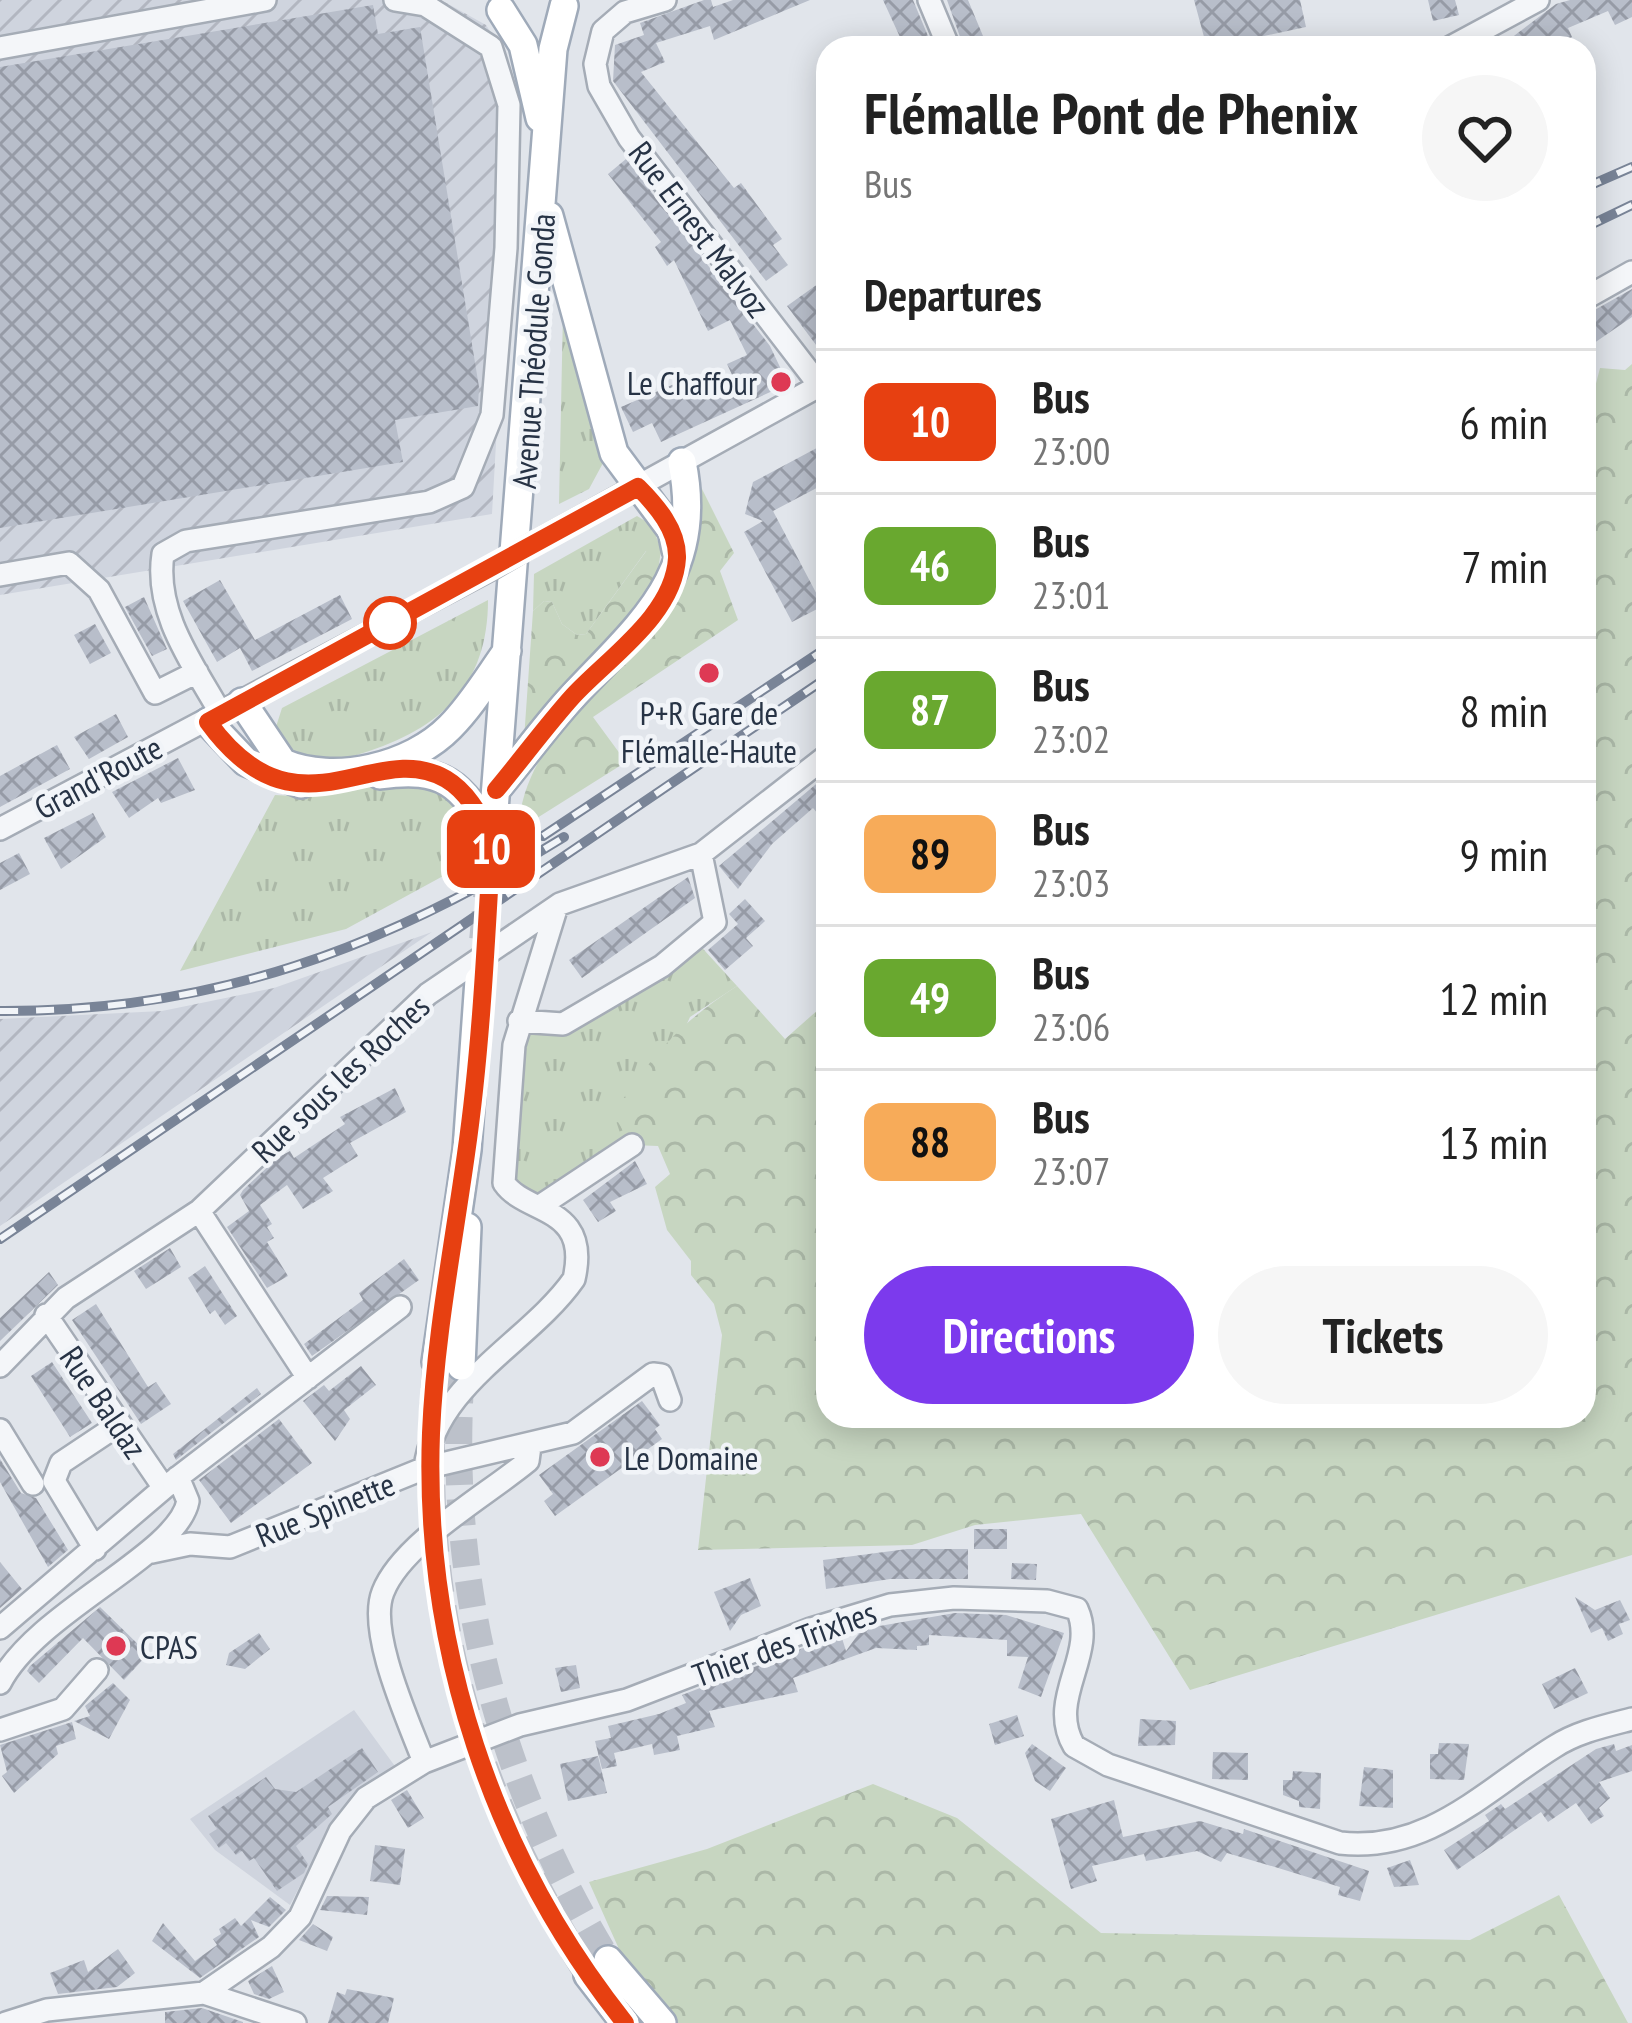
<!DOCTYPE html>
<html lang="en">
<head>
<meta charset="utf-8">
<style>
  :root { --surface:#fff; --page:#f6f6f6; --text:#222; --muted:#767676; --line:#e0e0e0; --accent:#7c3aed }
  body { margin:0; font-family:"PT Sans Narrow",sans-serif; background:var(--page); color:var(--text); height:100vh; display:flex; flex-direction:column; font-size:45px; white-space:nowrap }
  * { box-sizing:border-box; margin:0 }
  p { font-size:39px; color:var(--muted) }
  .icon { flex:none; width:66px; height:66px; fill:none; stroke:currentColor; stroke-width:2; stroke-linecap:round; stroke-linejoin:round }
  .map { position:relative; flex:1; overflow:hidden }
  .sheet { position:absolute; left:816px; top:36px; width:780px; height:1392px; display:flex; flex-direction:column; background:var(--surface); border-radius:36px; box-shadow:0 6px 30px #0003 }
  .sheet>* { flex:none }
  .badge { padding:0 24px; border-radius:18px; font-size:42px; line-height:78px }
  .map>.badge { position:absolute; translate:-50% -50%; box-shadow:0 0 0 6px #fff }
  h2 { padding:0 48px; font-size:45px; line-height:108px }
  .round { display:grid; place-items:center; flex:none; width:126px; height:126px; border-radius:63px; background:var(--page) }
  .summary { display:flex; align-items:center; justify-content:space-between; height:204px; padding:0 48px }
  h1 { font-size:57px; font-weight:700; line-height:90px }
  .action { display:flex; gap:24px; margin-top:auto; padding:24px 48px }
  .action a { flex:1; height:138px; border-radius:72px; background:var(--accent); color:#fff; font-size:48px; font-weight:700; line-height:138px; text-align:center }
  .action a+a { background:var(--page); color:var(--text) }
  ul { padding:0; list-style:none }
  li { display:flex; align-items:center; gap:36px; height:144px; padding:0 48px; border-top:3px solid var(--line) }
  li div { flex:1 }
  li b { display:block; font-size:45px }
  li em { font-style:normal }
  li .badge { min-width:132px; font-weight:700; text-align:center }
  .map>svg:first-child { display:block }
  .built { fill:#cfd4de }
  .industrial { fill:url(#industrial-furrows) }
  .grass { fill:url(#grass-tufts) }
  .forest { fill:url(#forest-crowns) }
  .building { fill:url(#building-cross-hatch) }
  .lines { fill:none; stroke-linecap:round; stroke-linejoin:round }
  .major-tunnel { stroke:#bcc1ca; stroke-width:27; stroke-dasharray:27 14; stroke-linecap:butt }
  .minor-casing { stroke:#a5acb6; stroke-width:26 }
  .major-casing { stroke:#9faab9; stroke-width:32 }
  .minor { stroke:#f4f6f9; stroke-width:21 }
  .major { stroke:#fff; stroke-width:27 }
  .rail-casing { stroke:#798497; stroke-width:10 }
  .rail { stroke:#f1f4f8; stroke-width:6; stroke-dasharray:18; stroke-linecap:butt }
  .minor-bridge-casing { stroke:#a5acb6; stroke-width:26; stroke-linecap:butt }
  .minor-bridge { stroke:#f4f6f9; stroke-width:21 }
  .line-casing { stroke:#fff; stroke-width:27 }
  .line { stroke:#e74011; stroke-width:18 }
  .poi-dot { fill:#de3954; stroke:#f1f4f8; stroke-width:4.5 }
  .stop-dot { fill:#fff; stroke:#e74011; stroke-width:6 }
  .labels { text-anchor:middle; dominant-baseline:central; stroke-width:9; stroke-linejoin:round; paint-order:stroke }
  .street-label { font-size:33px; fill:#273345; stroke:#f1f4f8 }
  .poi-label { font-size:33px; fill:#273345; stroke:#f1f4f8; text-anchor:start }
</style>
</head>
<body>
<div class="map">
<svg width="1632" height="2023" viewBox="0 0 1632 2023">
  <defs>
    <pattern id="industrial-furrows" width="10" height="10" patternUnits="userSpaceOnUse" patternTransform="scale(3)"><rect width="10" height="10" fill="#cfd4de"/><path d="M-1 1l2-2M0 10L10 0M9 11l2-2" fill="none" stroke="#b2b6c0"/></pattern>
    <pattern id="grass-tufts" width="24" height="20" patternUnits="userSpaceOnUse" patternTransform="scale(3)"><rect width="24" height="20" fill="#c7d6c1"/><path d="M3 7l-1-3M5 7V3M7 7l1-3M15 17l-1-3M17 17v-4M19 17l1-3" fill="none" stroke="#abb8a7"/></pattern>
    <pattern id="forest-crowns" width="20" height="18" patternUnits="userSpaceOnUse" patternTransform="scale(3)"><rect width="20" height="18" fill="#c7d6c1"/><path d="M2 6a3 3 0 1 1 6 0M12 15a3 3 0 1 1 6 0" fill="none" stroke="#abb8a7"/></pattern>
    <pattern id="building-cross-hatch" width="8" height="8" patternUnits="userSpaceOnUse" patternTransform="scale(3)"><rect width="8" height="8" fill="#b8beca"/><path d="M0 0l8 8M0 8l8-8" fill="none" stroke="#969ba6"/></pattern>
  </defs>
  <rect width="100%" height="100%" fill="#e1e5eb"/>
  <path class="built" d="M354 1710 397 1769 337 1814 290 1905 215 1850 190 1819Z"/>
  <path class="industrial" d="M0 0H441L486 25 505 54 516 90 492 514 0 595Z
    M432 932 0 1226V1019L162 1011 274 988Z"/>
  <path class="grass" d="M563 311 603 463 589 489 559 504Z
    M637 516 652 525 661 550 646 551 586 634 577 635 562 624 552 602 544 601 533 611 534 574Z
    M488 600C488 686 440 729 363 753 317 768 306 772 274 733L282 708Z
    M404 778C458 795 471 806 467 863L346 929 180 971 275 795 312 797Z
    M694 939 737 986 690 1017 632 1145 543 1204 524 1198 504 1165 519 1021 563 1024Z"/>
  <path class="forest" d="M1632 364V1555L1190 1690 1081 1514 975 1525 912 1545 698 1550 722 1335 714 1304 691 1275V1261L667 1230 655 1187 670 1174 658 1146 632 1145 613 1114C651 1057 679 1023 737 986L785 1039 828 1001V1416H1584V430L1600 368 1625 370Z
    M696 477 734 553 720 571 738 620 593 717 626 762 518 830C525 728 623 682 671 604 692 569 690 516 696 477Z
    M647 550H661L656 586 524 739 533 611 544 601 552 602 562 624 577 635 586 634Z
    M873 1784 957 1818 1101 1933 1470 1940 1559 1895 1628 2023H672L627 1967 589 1882 707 1849Z"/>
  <path class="building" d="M704 0H711L713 7 733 0H810L714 40 710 26 656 43 665 62 641 72 734 188 741 183 782 239 773 245 788 265 766 281 613 81 615 45 644 35 640 23Z
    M883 0H913L933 48H905Z
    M947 0H968L988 48H964Z
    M1194 0H1300L1306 27 1207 48Z
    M1428 0H1455L1459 15 1433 21Z
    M1570 0H1632V17L1615 25 1608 11 1568 28 1572 37 1552 48H1498L1556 4Z
    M373 5 378 34 420 27 479 387 478 406 395 420 403 462 0 528V67Z
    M626 159 770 346 788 384 661 442 652 423 633 432 621 407 679 382 687 398 710 389 734 379 727 364 747 355 730 320 708 331 674 260 667 266 655 247 661 242 608 174Z
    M822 281 828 295V361L787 306Z
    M1632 289V317L1584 350V316Z
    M828 442V482L773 511 823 606 792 622 744 532 763 521 745 514 753 482Z
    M220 580 255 640 340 595 352 619 252 671 240 648 217 662 183 601Z
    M144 597 167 649 152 656 125 607Z
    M95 624 111 653 90 664 74 635Z
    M116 714 128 737 89 759 74 737Z
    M57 745 70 769 0 807V776Z
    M178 758 195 790 161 803 158 798 129 818 112 792Z
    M828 774V826L813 808 772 844 738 889 719 866Z
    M93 813 106 837 61 869 44 838Z
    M19 853 30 874 0 890V863Z
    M688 877 695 898 582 978 569 960Z
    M745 899 765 921 746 938 753 946 725 970 708 950 738 924 729 914Z
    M395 1088 406 1112 350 1143 358 1156 323 1178 333 1191 303 1209 287 1185 260 1205 272 1224 267 1227 274 1238 267 1242 288 1276 267 1288 227 1227 249 1211 240 1195 243 1190 277 1158 290 1151 294 1158 345 1124 340 1117Z
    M635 1161 647 1184 610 1202 616 1211 598 1222 583 1200Z
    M170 1248 181 1267 146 1289 134 1271Z
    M404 1259 419 1280 312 1356 304 1344 363 1300 359 1293Z
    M205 1266 237 1316 225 1325 215 1310 210 1314 188 1278Z
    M49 1272 58 1285 0 1341V1318Z
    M96 1304 148 1387 156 1382 171 1404 141 1424 72 1320Z
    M52 1362 92 1423 70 1437 31 1376Z
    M361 1366 376 1385 344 1410 350 1419 335 1441 303 1401 324 1385 329 1391Z
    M257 1388 261 1394 176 1460 173 1454Z
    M642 1401 660 1425 655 1429 662 1439 555 1516 544 1501 553 1494 539 1475Z
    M279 1419 312 1463 231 1523 199 1480Z
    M0 1459 21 1493 36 1498 68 1550 48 1567 0 1482Z
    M974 1529H1007V1549H974Z
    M907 1549H968V1579H890L826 1589 823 1560Z
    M0 1562 22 1589 0 1608Z
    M1012 1563 1037 1564 1036 1580 1011 1579Z
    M750 1578 761 1606 741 1615 730 1631 714 1592Z
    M1575 1597 1595 1610 1620 1600 1630 1620 1619 1624 1623 1634 1608 1641 1602 1628 1591 1633Z
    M100 1607 148 1654 124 1680 83 1638 39 1683 27 1671 30 1666Z
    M955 1613 1006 1615 1064 1633 1041 1697 1018 1688 1028 1657 1007 1656V1640L929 1635V1645L917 1646V1650L876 1648 793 1678 798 1692 709 1711 715 1727 677 1736 680 1750 654 1755 652 1744 614 1753 617 1766 602 1769 595 1741 611 1738 608 1726 659 1714 686 1703 682 1695 816 1643 841 1635 846 1651 862 1629Z
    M259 1633 270 1649 245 1669 226 1665 229 1653Z
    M576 1665 580 1688 561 1692 555 1668Z
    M1575 1668 1588 1693 1554 1709 1542 1684Z
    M113 1683 130 1700 109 1739 74 1721 90 1716 85 1706Z
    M1017 1715 1024 1736 995 1745 989 1724Z
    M1140 1719 1176 1721 1175 1745 1138 1746Z
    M72 1722 76 1739 56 1746 58 1754 14 1793 2 1776 7 1772 0 1745Z
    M1439 1743 1469 1744 1464 1780 1430 1779V1754H1438Z
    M1032 1744 1066 1768 1050 1791 1035 1781 1025 1753Z
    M1614 1744 1616 1751 1632 1745V1771L1599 1782 1610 1798 1599 1808 1604 1816 1591 1824 1576 1803 1548 1822 1541 1812 1457 1870 1444 1850 1489 1821 1485 1815 1501 1804 1505 1809 1596 1749Z
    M362 1748 378 1772 328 1807 332 1814 296 1846 308 1864 304 1873 277 1891 254 1858 249 1861 242 1851 236 1855 226 1843 219 1848 209 1834 217 1829 208 1816 266 1777 275 1789 296 1792Z
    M1213 1752 1248 1753V1780L1212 1779Z
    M598 1756 607 1793 568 1801 560 1764Z
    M1364 1767 1393 1770V1808L1359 1806Z
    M1293 1771 1321 1773 1320 1809 1299 1807V1801L1283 1795V1780H1292Z
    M407 1790 424 1818 408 1828 391 1800Z
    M1114 1800 1123 1837 1200 1821 1243 1834 1244 1829 1369 1871 1360 1901 1338 1895 1340 1887 1275 1867 1227 1853 1221 1862 1197 1851 1146 1861 1144 1854 1092 1866 1097 1881 1071 1889 1051 1819Z
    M375 1845 405 1849 400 1885 370 1881Z
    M1410 1860 1419 1885 1394 1887 1387 1868Z
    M327 1896 369 1897 367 1915 320 1910Z
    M270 1897 286 1910 269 1927 251 1920 259 1937 200 1978 152 1941 163 1923 195 1961 217 1945 213 1939 221 1934 219 1929 235 1918 241 1926Z
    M313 1924 333 1937 327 1951 299 1940Z
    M118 1949 135 1973 117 1987 58 1994 50 1973 84 1960 88 1972Z
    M272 1966 284 1992 269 1999 254 1994 248 1981Z
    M347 1989 394 1998 388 2023H328L337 1992 345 1995Z
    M202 2008 243 2022V2023H165V2012Z"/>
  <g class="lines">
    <path class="major-tunnel" d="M479 980 491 849
      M436 1362C415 1591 466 1781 588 1975
      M461 1376C447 1586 498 1781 608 1960"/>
    <g class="minor-casing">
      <path id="minor" d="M665 0 625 12 603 31 595 64 599 86 629 138 820 386
        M929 0 949 48
        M0 48 265 0
        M1449 48 1538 0
        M1584 299 1632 272
        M537 542 828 381
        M0 575 69 563 99 590 155 693 197 672
        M221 714C193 664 154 613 163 554L186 541 429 502 463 487 492 415 506 248 509 105 491 47 425 5 395 0
        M0 829 489 570
        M519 1021 563 1024 662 966 715 922 701 854
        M543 1204 632 1145
        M199 1211 308 1378
        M46 1315 164 1488
        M0 1366 66 1298 199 1211 428 994 560 904 701 854 828 755
        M0 1430 33 1484
        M425 1468C435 1384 530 1342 574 1279 591 1205 526 1215 504 1183L514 1045 557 906
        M95 1549 54 1481 61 1463 118 1425
        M152 1552 190 1544 230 1547 425 1468 573 1433 653 1374 661 1375 670 1400
        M0 1628 164 1488 400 1307
        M0 1683C37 1611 178 1555 188 1501L178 1477
        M0 1730 63 1709 97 1670
        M424 1762C409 1722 367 1632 383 1592 402 1543 487 1495 528 1461L530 1446
        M204 1993 295 2023
        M6 2023 47 2010 204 1993 271 1947 300 1917 340 1831 366 1798 424 1762 520 1725 627 1700 811 1629 890 1605 954 1598 1047 1601 1077 1609C1098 1655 1046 1698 1074 1746L1108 1765 1340 1843C1428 1853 1485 1790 1554 1747 1577 1732 1605 1726 1632 1719"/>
    </g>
    <g class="major-casing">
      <path id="major" d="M501 10 523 45 540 118
        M549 216 614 453 672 531 676 550
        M242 702 283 763C334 785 411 767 450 727 472 705 489 676 507 651
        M208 722 246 762 301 784
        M380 775C443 766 462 783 491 837
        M496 790C522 759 546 725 573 696 641 623 705 575 682 462
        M491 849 553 49 564 6
        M436 1362 467 1150 479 980
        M461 1366 467 1227
        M608 1960 662 2023
        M588 1975 625 2023"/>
    </g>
    <use href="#minor" class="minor"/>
    <use href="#major" class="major"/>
    <g class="rail-casing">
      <path id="rail" d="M1584 188 1632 167
        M1584 228 1632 205
        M543 836 828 647
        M0 1011C214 1012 384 948 564 837
        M0 1239 828 677"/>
    </g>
    <use href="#rail" class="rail"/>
    <g class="minor-bridge-casing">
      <path id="minor-bridge" d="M489 570 537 542"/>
    </g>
    <use href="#minor-bridge" class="minor-bridge"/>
  </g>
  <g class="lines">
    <g class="line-casing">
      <path id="line" d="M496 790C522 759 546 726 573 696 608 658 674 615 677 558 678 530 656 505 638 487L208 722C298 846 373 737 446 779 468 792 480 816 492 838 486 942 481 1051 466 1154 453 1247 435 1338 431 1433 423 1646 492 1856 625 2023"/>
    </g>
    <use href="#line" class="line"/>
  </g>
  <g class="poi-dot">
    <circle cx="781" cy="382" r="12"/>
    <circle cx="709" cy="673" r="12"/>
    <circle cx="600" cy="1457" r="12"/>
    <circle cx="116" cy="1646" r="12"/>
  </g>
  <circle class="stop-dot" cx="390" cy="623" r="24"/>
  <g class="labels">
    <g class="street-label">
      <text transform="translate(700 229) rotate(53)">Rue Ernest Malvoz</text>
      <text transform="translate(533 351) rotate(-86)">Avenue Théodule Gonda</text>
      <text transform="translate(98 777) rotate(-28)">Grand'Route</text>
      <text transform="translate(340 1078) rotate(-43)">Rue sous les Roches</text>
      <text transform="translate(104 1402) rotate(56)">Rue Baldaz</text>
      <text transform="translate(325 1509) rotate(-22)">Rue Spinette</text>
      <text transform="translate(784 1643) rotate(-20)">Thier des Trixhes</text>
    </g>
    <g class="poi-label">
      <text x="757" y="382" text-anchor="end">Le Chaffour</text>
      <text x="709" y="712" text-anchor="middle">P+R Gare de<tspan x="709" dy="38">Flémalle-Haute</tspan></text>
      <text x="624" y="1457">Le Domaine</text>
      <text x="140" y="1646">CPAS</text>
    </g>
  </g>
</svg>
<b class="badge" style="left:491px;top:849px;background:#e74011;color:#fff">10</b>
<section class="sheet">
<div class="summary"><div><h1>Flémalle Pont de Phenix</h1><p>Bus</p></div><a class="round"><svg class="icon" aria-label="heart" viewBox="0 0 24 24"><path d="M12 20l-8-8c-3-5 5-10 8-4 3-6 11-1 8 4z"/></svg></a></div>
<h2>Departures</h2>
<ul>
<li><span class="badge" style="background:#e74011;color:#fff">10</span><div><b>Bus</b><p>23:00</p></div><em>6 min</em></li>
<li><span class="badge" style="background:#69a82f;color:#fff">46</span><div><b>Bus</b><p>23:01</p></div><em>7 min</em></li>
<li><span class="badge" style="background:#69a82f;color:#fff">87</span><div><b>Bus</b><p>23:02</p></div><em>8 min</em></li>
<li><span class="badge" style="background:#f7ab59;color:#111">89</span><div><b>Bus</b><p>23:03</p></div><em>9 min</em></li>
<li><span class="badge" style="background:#69a82f;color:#fff">49</span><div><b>Bus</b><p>23:06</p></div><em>12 min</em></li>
<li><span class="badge" style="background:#f7ab59;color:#111">88</span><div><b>Bus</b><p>23:07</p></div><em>13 min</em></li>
</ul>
<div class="action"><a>Directions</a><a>Tickets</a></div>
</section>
</div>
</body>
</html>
